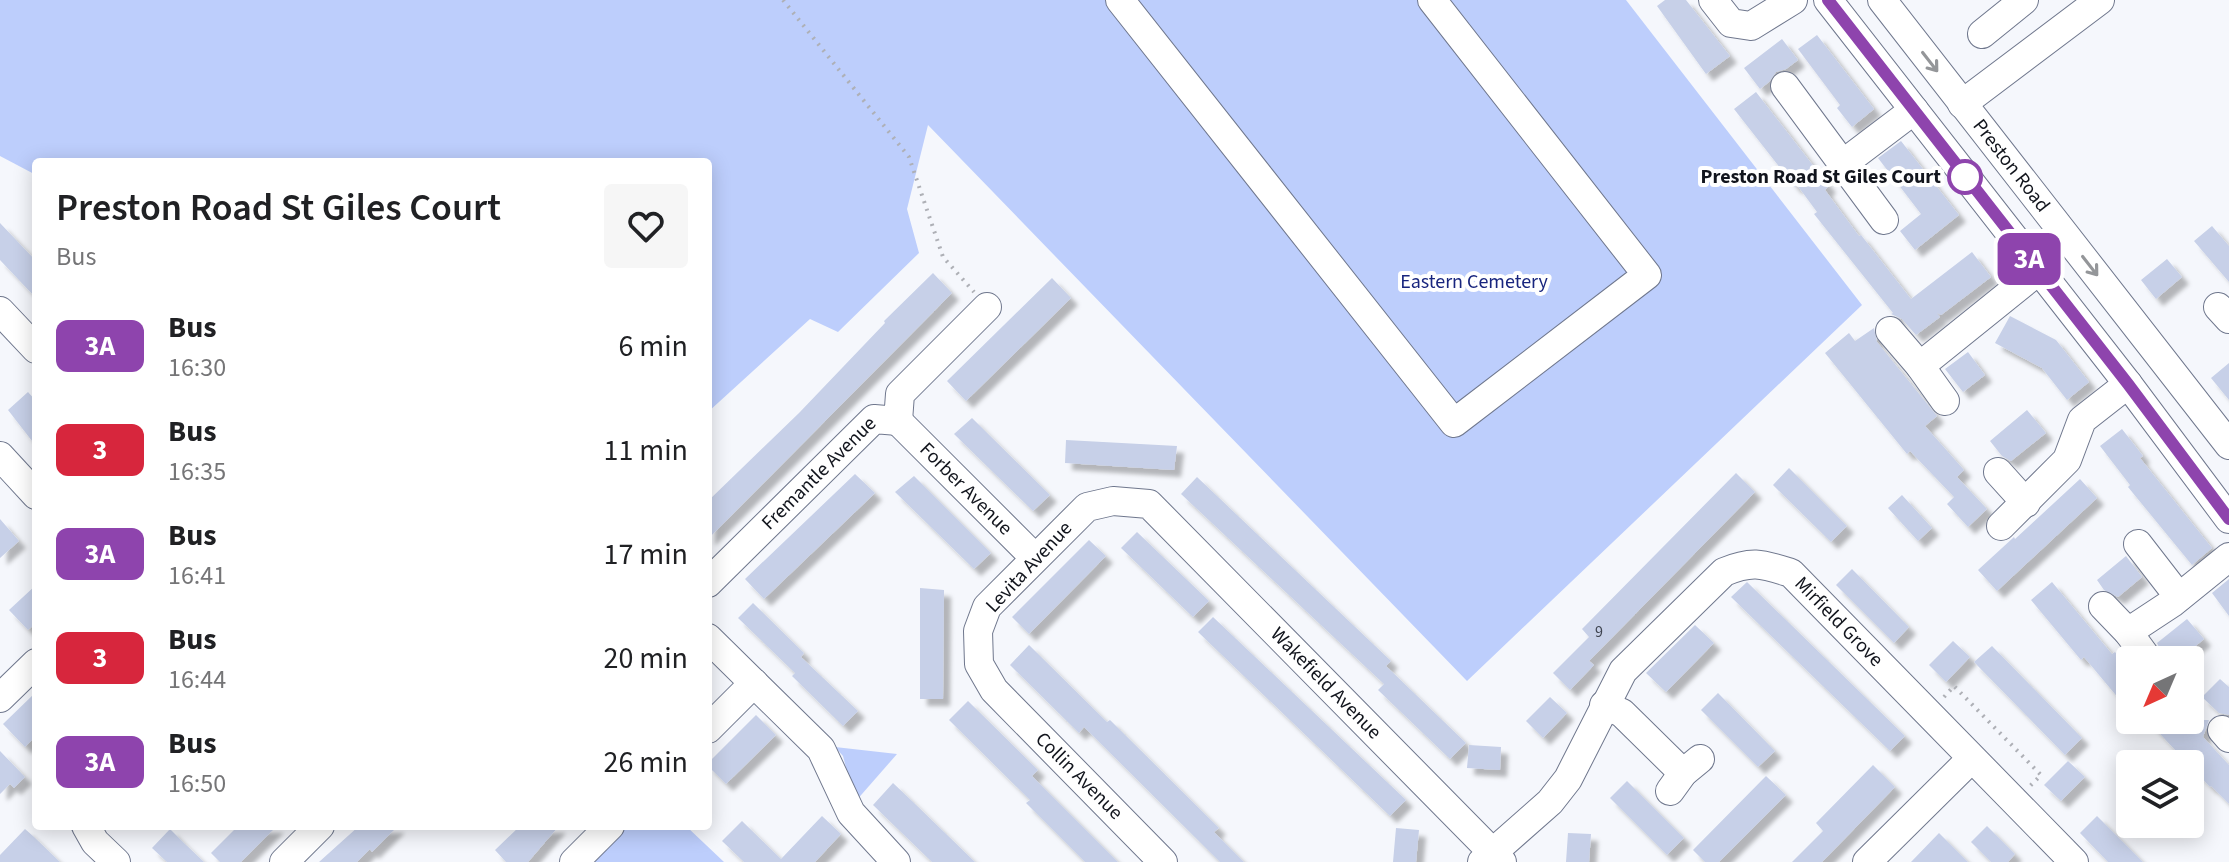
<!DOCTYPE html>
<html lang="en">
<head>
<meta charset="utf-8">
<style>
  :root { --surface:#fff; --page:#f6f6f6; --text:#202124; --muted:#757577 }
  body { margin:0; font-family:"Source Sans 3",sans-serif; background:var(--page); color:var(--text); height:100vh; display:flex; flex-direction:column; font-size:30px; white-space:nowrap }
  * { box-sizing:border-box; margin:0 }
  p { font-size:26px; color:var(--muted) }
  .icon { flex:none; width:44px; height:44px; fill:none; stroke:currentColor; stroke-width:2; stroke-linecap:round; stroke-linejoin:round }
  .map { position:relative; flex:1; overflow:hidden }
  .drawer { position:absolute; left:32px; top:158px; width:680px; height:672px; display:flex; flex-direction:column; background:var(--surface); border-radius:8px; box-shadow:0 4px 20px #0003 }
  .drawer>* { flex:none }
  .badge { padding:0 16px; border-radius:12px; font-size:28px; line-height:52px }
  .needle { width:52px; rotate:224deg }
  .controls { position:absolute; left:2116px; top:646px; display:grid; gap:16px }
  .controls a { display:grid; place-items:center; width:88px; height:88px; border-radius:8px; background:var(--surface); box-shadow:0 4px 20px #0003; font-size:40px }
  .map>.badge { position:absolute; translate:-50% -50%; box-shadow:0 0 0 4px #fff }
  .round { display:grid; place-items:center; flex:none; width:84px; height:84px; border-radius:8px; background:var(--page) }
  .overview { display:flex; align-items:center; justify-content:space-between; height:136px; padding:0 24px }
  h1 { font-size:38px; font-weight:600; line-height:60px }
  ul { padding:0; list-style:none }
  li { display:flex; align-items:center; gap:24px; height:104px; padding:0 24px }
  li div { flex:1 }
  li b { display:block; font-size:30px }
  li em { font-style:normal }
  li .badge { min-width:88px; font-weight:700; text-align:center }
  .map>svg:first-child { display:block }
  .green { fill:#bdcefc }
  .building { fill:#c7d0e8; filter:url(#shadow) }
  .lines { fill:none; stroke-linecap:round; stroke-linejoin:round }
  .minor-casing { stroke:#6f778d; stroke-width:30 }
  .path { stroke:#aeb0b6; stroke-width:4; stroke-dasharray:2 6; stroke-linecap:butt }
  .minor { stroke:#fff; stroke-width:28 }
  .oneway { stroke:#949699 }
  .line-casing { stroke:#fff; stroke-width:18 }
  .line { stroke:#8e44ad; stroke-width:12 }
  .stop-dot { fill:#fff; stroke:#8e44ad; stroke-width:4 }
  .labels { text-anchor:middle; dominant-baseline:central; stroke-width:8; stroke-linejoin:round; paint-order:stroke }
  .number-label { font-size:16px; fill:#3f4450 }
  .street-label { font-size:20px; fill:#12151d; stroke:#fff }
  .stop-label { font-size:20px; font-weight:bold; fill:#12151d; stroke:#fff; text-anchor:end }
  .park-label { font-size:20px; fill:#18257e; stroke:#fff }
</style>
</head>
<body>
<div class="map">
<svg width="2229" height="862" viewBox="0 0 2229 862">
  <defs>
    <filter id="shadow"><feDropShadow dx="7" dy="7" stdDeviation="2" flood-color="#0004"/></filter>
  </defs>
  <rect width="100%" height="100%" fill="#f5f7fc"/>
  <path class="green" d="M0 0H1626L1862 305 1467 681 928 125 907 209 919 253 838 332 810 319 708 412V162H36V175L0 156Z
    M835 747 897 754 855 802 843 756Z
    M627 826H686L724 862H591Z"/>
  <path class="building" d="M1665 0H1686L1730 56 1706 74 1657 6Z
    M1817 35 1874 109 1852 127 1837 108 1840 105 1798 49Z
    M1782 39 1798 60 1786 69 1776 72 1769 82 1760 89 1744 68Z
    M1756 92 1829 186 1825 190 1859 236 1861 235 1911 299 1972 252 1991 277 1941 315 1937 313 1940 317 1916 335 1902 319 1891 314 1893 313 1814 214 1817 212 1797 185 1795 187 1734 109Z
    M1901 141 1959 215 1915 250 1900 231 1921 214 1878 158Z
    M0 223 36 261V298L0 260Z
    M2212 226 2229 246V282L2194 241Z
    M2167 259 2182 277 2156 299 2141 280Z
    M933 273 952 293 708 539V501L799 413 885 323 884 321Z
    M1052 278 1071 298 966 401 947 381Z
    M2010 316 2056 340 2089 382 2067 400 2042 368 1995 343Z
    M1874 328 1877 342 1937 416 1925 426 1964 470 1957 477 1987 509 1968 527 1947 504 1954 497 1910 451 1907 454 1825 353 1849 333 1855 341Z
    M1968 352 1985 375 1963 392 1945 369Z
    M2229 363V400L2211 378Z
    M28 392 36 401V446L8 410Z
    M2027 410 2046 433 2011 461 2002 456 1990 441Z
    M972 418 1050 495 1033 511 954 434Z
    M2122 429 2143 456 2140 458 2212 548 2192 565 2128 487 2130 485 2100 446Z
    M1066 440 1177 446 1174 470 1065 463Z
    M1789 468 1847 526 1831 542 1773 485Z
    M1736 473 1755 492 1589 661 1594 665 1570 690 1553 673 1589 637 1582 629Z
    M855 474 875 493 764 599 745 579Z
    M914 476 991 553 974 569 895 492Z
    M1197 477 1391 661 1386 666 1466 743 1450 759 1378 690 1384 684 1181 494Z
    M2080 479 2097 498 1997 591 1978 570 2014 537 2015 539Z
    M1902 495 1932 528 1918 541 1888 508Z
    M0 519 19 541 0 558Z
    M1137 532 1209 601 1193 617 1121 548Z
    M1089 540 1106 556 1029 634 1012 617Z
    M2126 556 2142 577 2118 597 2104 590 2097 580Z
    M1852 569 1909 627 1894 643 1836 585Z
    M2229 579V616L2212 593Z
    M1747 582 1905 736 1890 751 1731 597Z
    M2052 582 2112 654 2115 652 2130 670V712L2084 657 2081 660 2031 600Z
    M36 585V623L28 630 9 610Z
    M920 588 944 590 943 699H920Z
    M753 603 804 653 801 657 858 711 843 726 792 676 795 673 738 618Z
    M1213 617 1406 800 1390 816 1198 632Z
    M2187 619 2204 639 2179 660H2165L2157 643Z
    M1695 625 1714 643 1666 692 1646 673Z
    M1953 641 1970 657 1946 682 1929 665Z
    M1029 645 1107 722 1110 720 1219 828 1214 832 1244 862H1220L1084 727 1079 733 1010 665Z
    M1992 646 2082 738 2065 755 1974 662Z
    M2220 679 2229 687V715L2219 713 2202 697Z
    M36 692V736L25 747 3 724Z
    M1718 693 1775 751 1758 767 1701 710Z
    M1550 697 1567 713 1543 738 1526 721Z
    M968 701 1038 770 1032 776 1118 862H1085L1026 803 1030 800 949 720Z
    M756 715 776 735 726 784 708 766V763Z
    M2147 720H2209L2203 737 2229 765V804L2211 786 2210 787Z
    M1469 745 1501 747 1500 770 1467 768Z
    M0 751 25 777 14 788 10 784 0 794Z
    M2068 761 2085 777 2061 801 2044 785Z
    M1873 765 1895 787 1822 862H1792L1823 831 1816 823Z
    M1766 776 1786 795 1719 862H1705L1693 850Z
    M1627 781 1684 838 1667 855 1610 798Z
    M893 783 912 801 975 862H932L873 805Z
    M822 816 841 834 815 862H744L722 841 742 821 781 859Z
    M2097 816 2143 862H2108L2080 833Z
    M238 826H277L241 862H220L211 853Z
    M359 826H398L372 852 370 849 357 862H319Z
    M520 826H559L528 862H506L495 850Z
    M1987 826 2015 854 2008 862H1991L1971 842Z
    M1396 828 1419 830 1416 862H1393Z
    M25 829 33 836 60 862H0V855Z
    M170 829 184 843 204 862H167L152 848Z
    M1568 833 1591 834 1589 862H1566Z
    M1939 833 1968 862H1911Z"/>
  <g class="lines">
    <g class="minor-casing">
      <g id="minor">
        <path d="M1120 0 1454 423 1647 275 1432 0"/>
        <path d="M1713 0 1731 23 1751 26 1793 0"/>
        <path d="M1828 0 2128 384 2229 519"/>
        <path id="s1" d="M1882 0 2229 445"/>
        <path d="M1982 34 2024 0"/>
        <path d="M1785 86 1884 220"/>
        <path d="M1962 104 2100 0"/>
        <path d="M1844 163 1914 110"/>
        <path d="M2218 307 2229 319"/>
        <path d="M0 311 36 349"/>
        <path d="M1890 331 1920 366 1945 401"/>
        <path d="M1920 366 2038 271"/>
        <path id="s2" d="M898 421 1034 557"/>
        <path d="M0 456 36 495"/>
        <path d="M1998 472 2026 503"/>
        <path d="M2001 526 2067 460 2082 420 2128 384"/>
        <path d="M2138 544 2179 597"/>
        <path id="s3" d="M708 583 874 419 898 421 900 394 987 307"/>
        <path d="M2103 606 2128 632 2147 658"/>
        <path d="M2128 632 2172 603 2229 557"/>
        <path d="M708 638 821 749 851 813 896 862"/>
        <path d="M0 698 36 663"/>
        <path d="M1604 705 1622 713 1683 773"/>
        <path d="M708 729 754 683"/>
        <path d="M2222 730 2229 738"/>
        <path d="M1670 791 1683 773 1700 759"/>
        <path d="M86 826 95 842 116 862"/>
        <path d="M284 862 320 826"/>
        <path d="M574 862 610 826"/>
        <path id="s4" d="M1163 862 994 690 979 664 978 631 987 607 1087 507 1113 501 1149 504 1502 862"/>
        <path id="s5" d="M1482 862 1550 802 1568 779 1623 671 1724 572C1753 560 1762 564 1791 573L2074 862"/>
        <path d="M1867 862 1971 759"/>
      </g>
    </g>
    <path class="path" d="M783 0 909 157 943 257 974 292
      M1944 697 1954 686 2041 775 2030 786"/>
    <use href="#minor" class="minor"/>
  </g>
  <defs><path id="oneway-shaft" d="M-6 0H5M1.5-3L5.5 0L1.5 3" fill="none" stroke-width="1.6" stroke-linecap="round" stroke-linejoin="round" transform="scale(2)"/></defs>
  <g class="oneway">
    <use href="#oneway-shaft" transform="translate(1930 62) rotate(52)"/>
    <use href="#oneway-shaft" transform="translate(2090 266) rotate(52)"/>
  </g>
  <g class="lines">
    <g class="line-casing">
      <path id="line" d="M1828 0 2128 384 2229 519"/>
    </g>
    <use href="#line" class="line"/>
  </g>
  <circle class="stop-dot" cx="1965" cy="177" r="16"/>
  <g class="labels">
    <g class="number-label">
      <text x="1599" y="632">9</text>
    </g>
    <g class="street-label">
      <text stroke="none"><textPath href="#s1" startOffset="210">Preston Road</textPath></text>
      <text stroke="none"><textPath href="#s3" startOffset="156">Fremantle Avenue</textPath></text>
      <text stroke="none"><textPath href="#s2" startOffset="96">Forber Avenue</textPath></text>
      <text transform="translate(1029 567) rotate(-47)">Levita Avenue</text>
      <text stroke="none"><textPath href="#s5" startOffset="520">Mirfield Grove</textPath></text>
      <text stroke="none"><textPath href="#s4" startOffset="786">Wakefield Avenue</textPath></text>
      <text transform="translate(1079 776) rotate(45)">Collin Avenue</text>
    </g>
    <g class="stop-label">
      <text x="1941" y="177">Preston Road St Giles Court</text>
    </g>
    <g class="park-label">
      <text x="1474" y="282">Eastern Cemetery</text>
    </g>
  </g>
</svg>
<div class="controls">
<a><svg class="needle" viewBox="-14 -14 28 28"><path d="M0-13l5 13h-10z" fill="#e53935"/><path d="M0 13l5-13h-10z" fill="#757577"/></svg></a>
<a><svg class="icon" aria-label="layers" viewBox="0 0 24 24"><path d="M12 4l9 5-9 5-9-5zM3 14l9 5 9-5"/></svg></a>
</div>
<b class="badge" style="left:2029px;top:259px;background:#8e44ad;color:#fff">3A</b>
<section class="drawer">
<div class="overview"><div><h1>Preston Road St Giles Court</h1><p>Bus</p></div><a class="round"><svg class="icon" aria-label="heart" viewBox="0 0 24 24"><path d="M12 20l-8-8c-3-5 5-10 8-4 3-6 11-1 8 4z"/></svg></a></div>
<ul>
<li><span class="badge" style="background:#8e44ad;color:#fff">3A</span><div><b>Bus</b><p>16:30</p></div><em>6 min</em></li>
<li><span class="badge" style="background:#d7263d;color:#fff">3</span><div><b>Bus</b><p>16:35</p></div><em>11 min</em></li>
<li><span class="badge" style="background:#8e44ad;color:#fff">3A</span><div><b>Bus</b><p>16:41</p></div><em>17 min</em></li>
<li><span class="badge" style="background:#d7263d;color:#fff">3</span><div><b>Bus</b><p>16:44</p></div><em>20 min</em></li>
<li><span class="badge" style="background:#8e44ad;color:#fff">3A</span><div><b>Bus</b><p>16:50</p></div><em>26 min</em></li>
</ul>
</section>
</div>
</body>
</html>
